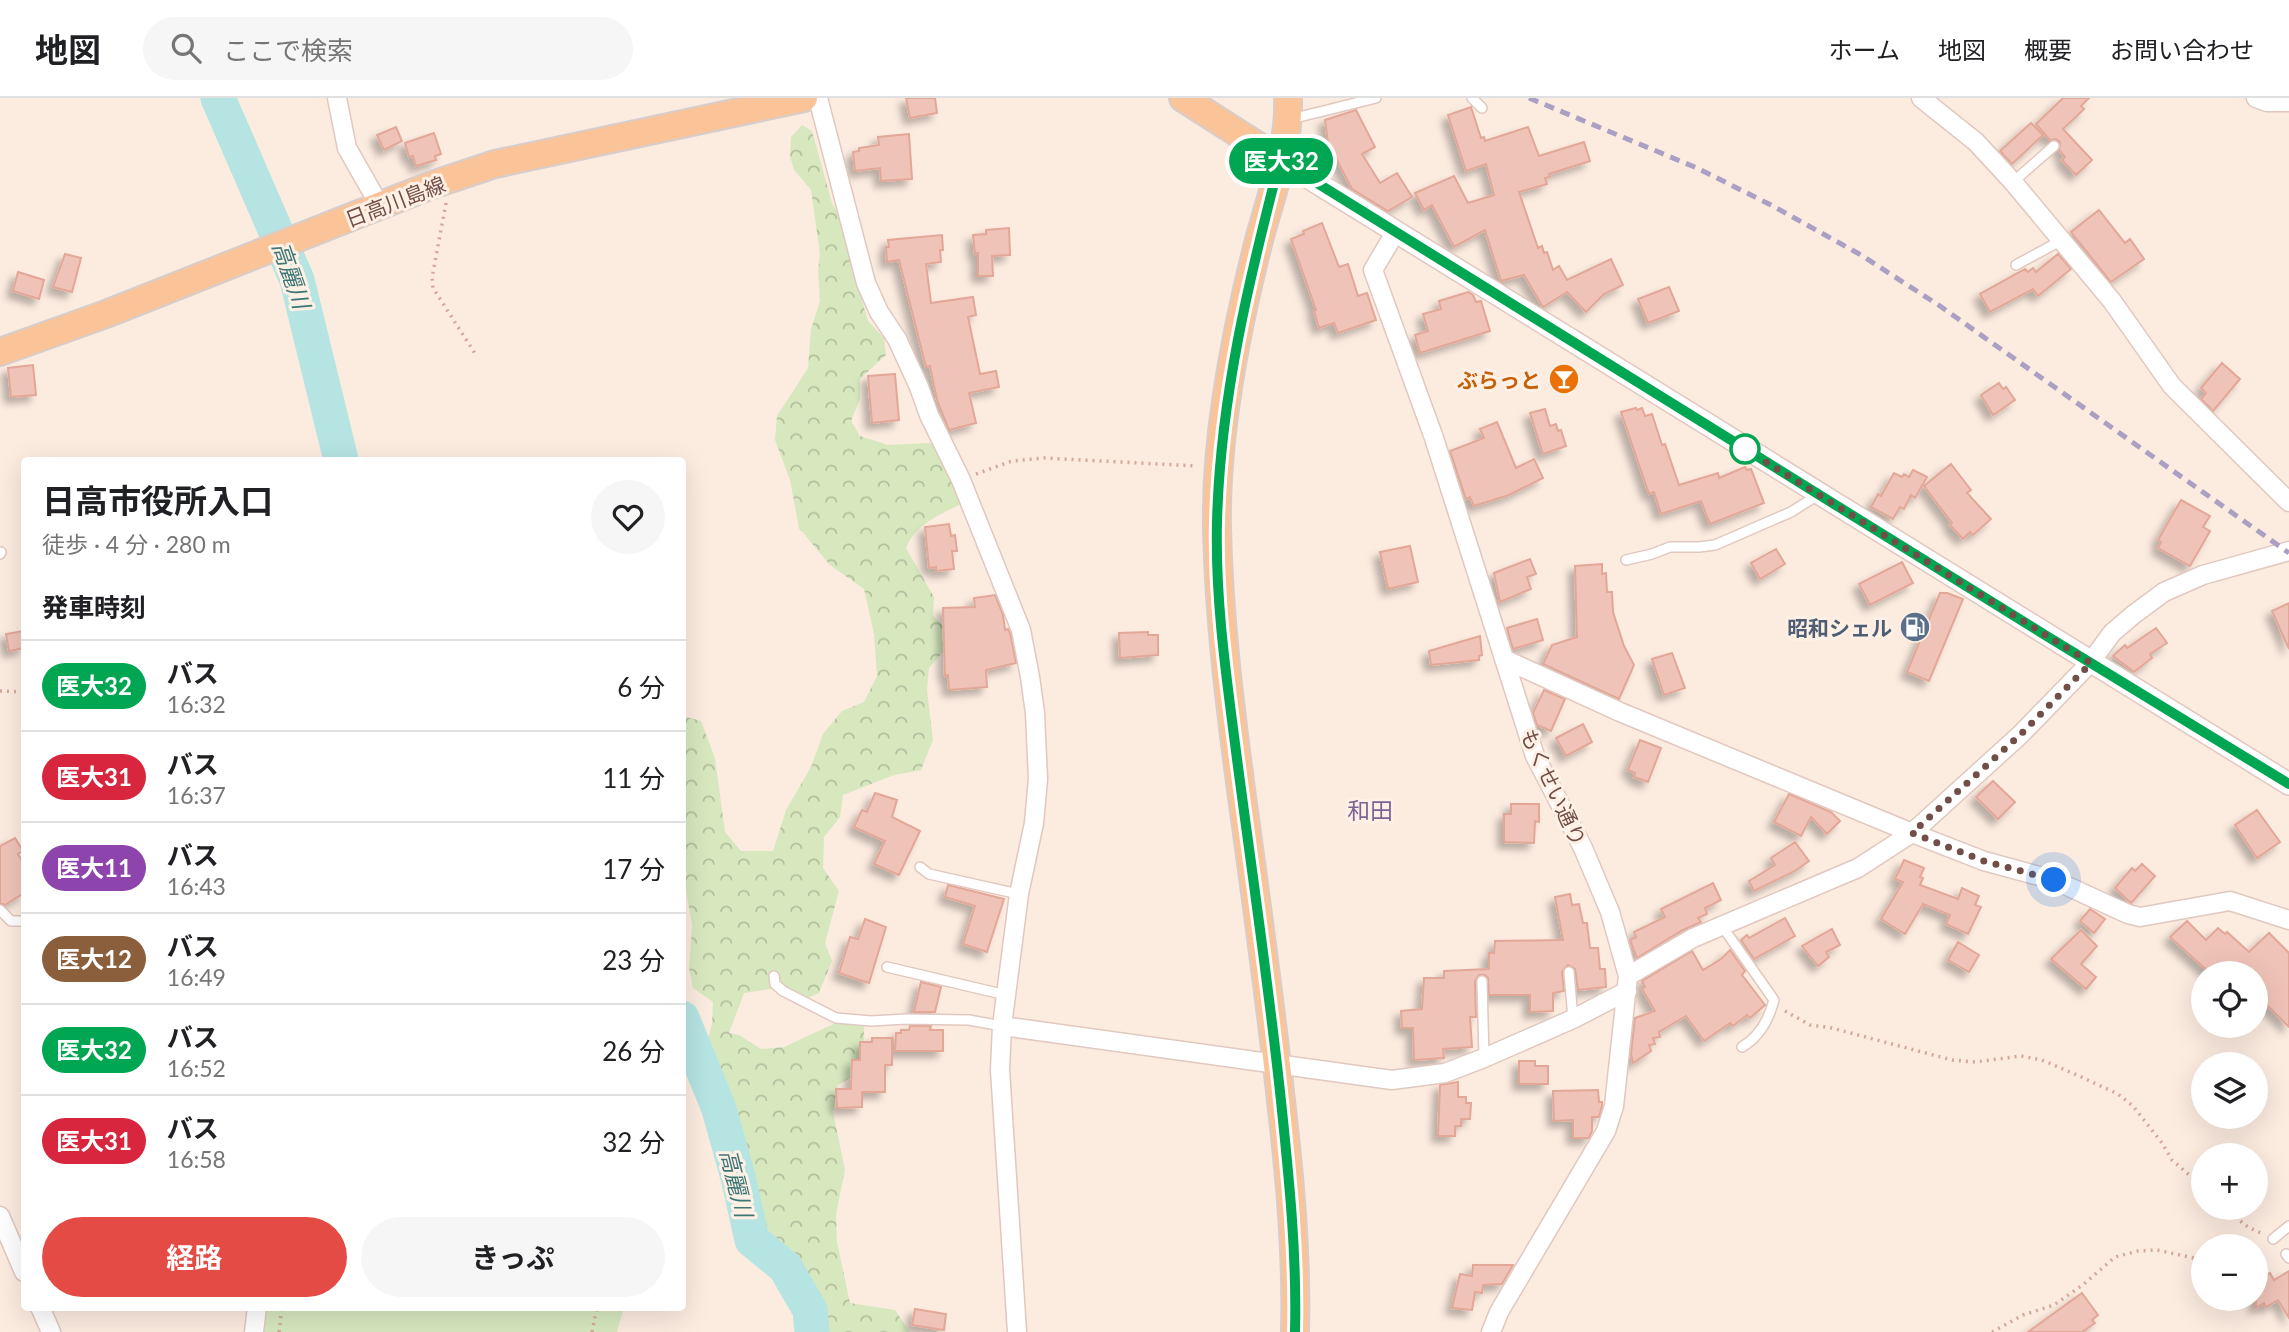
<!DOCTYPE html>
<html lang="ja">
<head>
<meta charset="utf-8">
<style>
  :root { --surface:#fff; --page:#f6f6f6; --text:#202124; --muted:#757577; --line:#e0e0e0; --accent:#e54b45 }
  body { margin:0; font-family:Lato,"Noto Sans JP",sans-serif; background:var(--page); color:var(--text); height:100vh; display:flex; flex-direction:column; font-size:26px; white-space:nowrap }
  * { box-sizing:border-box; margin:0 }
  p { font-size:23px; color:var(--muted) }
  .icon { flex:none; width:38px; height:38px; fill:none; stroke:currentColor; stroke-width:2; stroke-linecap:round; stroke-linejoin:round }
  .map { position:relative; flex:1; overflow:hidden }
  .sheet { position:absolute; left:21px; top:359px; width:665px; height:854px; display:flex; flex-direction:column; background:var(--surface); border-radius:7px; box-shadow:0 7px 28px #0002 }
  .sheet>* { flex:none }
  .badge { padding:0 14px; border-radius:23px; font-size:24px; line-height:46px }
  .tools { position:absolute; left:2191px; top:863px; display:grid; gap:14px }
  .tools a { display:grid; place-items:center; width:77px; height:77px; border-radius:50%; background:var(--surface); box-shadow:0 7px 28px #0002; font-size:35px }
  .you { position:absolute; width:35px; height:35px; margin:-18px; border:5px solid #fff; border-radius:50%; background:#1a73e8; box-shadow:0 0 0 10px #1a73e833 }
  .map>.badge { position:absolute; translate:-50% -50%; box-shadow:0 0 0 4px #fff }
  h2 { padding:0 21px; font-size:26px; line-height:63px }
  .round { display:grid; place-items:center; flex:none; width:74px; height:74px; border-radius:37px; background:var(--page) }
  .overview { display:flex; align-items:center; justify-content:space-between; height:119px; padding:0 21px }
  h1 { font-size:33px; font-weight:700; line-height:52px }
  .action { display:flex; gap:14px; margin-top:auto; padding:14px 21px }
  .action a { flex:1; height:80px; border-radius:42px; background:var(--accent); color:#fff; font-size:28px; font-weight:700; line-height:80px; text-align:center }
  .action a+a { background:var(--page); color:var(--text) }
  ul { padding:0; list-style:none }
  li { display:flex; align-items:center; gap:21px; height:91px; padding:0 21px; border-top:2px solid var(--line) }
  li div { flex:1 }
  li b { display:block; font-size:26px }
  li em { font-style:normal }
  li .badge { min-width:77px; font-weight:700; text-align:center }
  header { display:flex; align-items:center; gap:42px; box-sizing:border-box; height:98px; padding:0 35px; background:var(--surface); border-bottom:2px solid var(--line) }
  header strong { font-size:33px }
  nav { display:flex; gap:38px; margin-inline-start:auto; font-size:24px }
  .search { width:490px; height:63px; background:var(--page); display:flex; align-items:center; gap:18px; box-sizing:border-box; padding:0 24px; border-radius:38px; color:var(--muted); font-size:26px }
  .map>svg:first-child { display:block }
  .forest { fill:url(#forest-crowns) }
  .garden { fill:#d7e8bf }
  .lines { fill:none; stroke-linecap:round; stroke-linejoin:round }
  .river { stroke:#b5e4e2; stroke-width:35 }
  .building { fill:#f0c3b8; stroke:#e3a798; stroke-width:2; filter:url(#shadow) }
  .service-casing { stroke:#e1c8bf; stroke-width:12 }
  .minor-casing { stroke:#e1c8bf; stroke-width:21 }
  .tertiary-casing { stroke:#e1c8bf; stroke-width:24 }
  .primary-casing { stroke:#d7cecc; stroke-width:30 }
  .path { stroke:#d5a79b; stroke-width:3.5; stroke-dasharray:2 5; stroke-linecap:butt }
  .service { stroke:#fff; stroke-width:9 }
  .minor { stroke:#fff; stroke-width:18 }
  .tertiary { stroke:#fff; stroke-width:21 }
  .primary { stroke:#fac398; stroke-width:26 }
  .rail { stroke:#ac9fc4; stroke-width:5; stroke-dasharray:10 7; stroke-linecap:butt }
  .line-casing { stroke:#fff; stroke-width:16 }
  .line { stroke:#00a651; stroke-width:10 }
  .walk { stroke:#714f48; stroke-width:7; stroke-dasharray:0 12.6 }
  .stop-dot { fill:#fff; stroke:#00a651; stroke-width:3.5 }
  .labels { text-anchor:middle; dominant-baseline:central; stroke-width:6; stroke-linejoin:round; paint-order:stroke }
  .street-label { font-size:21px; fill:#714f48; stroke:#fff0e5 }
  .food-label { font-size:21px; font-weight:bold; fill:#c56008; stroke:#fff0e5; text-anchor:end }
  .service-label { font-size:21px; font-weight:bold; fill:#4e5e75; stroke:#fff0e5; text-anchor:end }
  .water-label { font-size:23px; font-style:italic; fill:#3c7776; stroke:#fff0e5 }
  .neighbourhood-label { font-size:23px; fill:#7b6395; stroke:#fff0e5 }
</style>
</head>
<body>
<header>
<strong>地図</strong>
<div class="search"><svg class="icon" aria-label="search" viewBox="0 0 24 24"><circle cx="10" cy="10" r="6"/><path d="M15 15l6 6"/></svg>ここで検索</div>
<nav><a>ホーム</a><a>地図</a><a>概要</a><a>お問い合わせ</a></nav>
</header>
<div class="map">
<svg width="2289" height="1234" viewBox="0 0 2289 1234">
  <defs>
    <pattern id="forest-crowns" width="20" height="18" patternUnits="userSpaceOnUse" patternTransform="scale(1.75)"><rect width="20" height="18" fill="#d7e8bf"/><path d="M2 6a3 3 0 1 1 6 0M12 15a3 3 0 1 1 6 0" fill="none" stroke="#b3be9d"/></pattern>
    <filter id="shadow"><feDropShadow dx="-6" dy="6" stdDeviation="3.5" flood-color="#0004"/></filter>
  </defs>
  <rect width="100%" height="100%" fill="#fcebdf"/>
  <path class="forest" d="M802 27 812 33 832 105 842 123 850 162 868 223 884 240 886 257 860 281V301L851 323 860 338 888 347 930 345 943 355 961 406C939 417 916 426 906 450L934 499 933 518 945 529 943 554 929 570 927 592 933 642 921 672 894 677 843 697 840 719 824 739 823 770 839 793 825 845 832 863 819 895 806 901 784 889 744 895 729 935 739 937 761 951 784 949 842 922 864 927C863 957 870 971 838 987L833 1014 845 1072 836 1116 837 1144 850 1205 895 1212 910 1234H824L812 1185 791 1161 768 1146 753 1117 735 1105 724 1084V1070L735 1040 724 1004 710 970 708 941 712 926 713 904 693 890 689 870 692 827 686 793 683 789V618L701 623 715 660 725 734 741 753H773L786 712 811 669 823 636 842 613 864 604 877 578 874 536 864 491 830 467 799 430 790 382 775 342 777 318 808 270 811 231 820 203 818 173 820 156 811 92 794 72 790 58 791 39Z"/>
  <path class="garden" d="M261 1209H624L617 1234H258Z"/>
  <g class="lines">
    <path class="river" d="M218 0 297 182 341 362
      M682 920 719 1011 739 1083 752 1142 785 1169 810 1212 812 1234"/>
  </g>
  <path class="building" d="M906 0H935L937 15 910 20Z
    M2063 0H2089L2081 8 2084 11 2063 31 2092 62 2076 77 2062 62 2065 59 2059 52 2060 44 2056 41 2050 42 2036 26Z
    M1471 9 1481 40 1484 39 1485 43 1528 29 1539 58 1584 44 1590 63 1549 76 1550 79 1545 80 1547 86 1519 94 1538 150 1542 148 1544 155 1547 154 1553 172 1559 168 1567 182 1611 161 1623 187 1604 196 1586 214 1567 194 1543 209 1524 177 1501 183 1485 132 1454 149 1432 107 1424 112 1415 95 1454 78 1468 105 1494 97 1486 66 1466 73 1448 17Z
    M1356 12 1375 49 1362 56 1380 85 1397 75 1412 99 1388 113 1352 91 1328 45 1325 22Z
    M2031 25 2043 37 2012 66 2000 53Z
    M396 29 402 43 384 52 377 37Z
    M434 35 441 56 435 58 436 62 416 68 413 58 409 59 405 45Z
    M909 36 912 81 881 83 880 70 855 73 853 54 859 53V50L879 47 878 39Z
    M2099 112 2125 145 2130 141 2144 161 2111 184 2071 134Z
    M1322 125 1339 169 1348 166 1358 198 1367 195 1376 222 1338 235 1334 225 1319 230 1314 213 1316 212 1291 141 1304 136 1303 133Z
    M1009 130 1010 157 992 158 993 178H978V155L975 156 973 137 986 136V132Z
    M942 137 943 152H940L941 164 926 166 931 205 973 199 976 217 968 219 980 276 996 273 999 289 969 295 976 325 949 332 937 302 930 268 926 269 899 162 887 164 886 149H889L888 142Z
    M65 156 81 160 72 194 53 189Z
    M2058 156 2071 171 2038 198 2033 191 1990 214 1980 196 2025 171 2028 174 2033 170 2036 174Z
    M18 174 44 182 39 201 13 193Z
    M1669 189 1679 213 1648 225 1638 201Z
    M1468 194 1473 197 1476 204 1481 203 1490 233 1420 255 1415 237 1428 233 1423 216 1441 211 1439 203Z
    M2222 265 2240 281 2213 313 2201 301 2206 295 2201 290Z
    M33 267 36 297 11 299 8 270Z
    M895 276 899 322 872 325 868 278Z
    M1999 285 2003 291 2006 289 2015 302 1993 317 1981 297Z
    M1636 310 1637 312 1642 310 1645 318 1652 316 1662 347 1665 346 1679 387 1718 375 1719 380 1745 369 1747 372 1751 371 1764 405 1710 426 1701 403 1661 416 1654 394 1649 396 1621 314Z
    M1545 311 1550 328 1556 326 1558 333 1561 332 1566 348 1543 356 1530 315Z
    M1497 324 1516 370 1534 361 1543 380 1509 397 1474 408 1470 399 1466 401 1450 353 1484 340 1480 331Z
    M1951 366 1971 392 1967 395 1991 421 1973 437 1970 434 1963 441 1950 427 1952 425 1924 388Z
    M1913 372 1927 379 1915 400 1911 397 1904 411 1900 409 1893 421 1871 409 1878 396 1881 398 1894 375 1902 379 1904 376 1909 379Z
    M2181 402 2210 418 2203 429 2210 433 2190 468 2158 450 2161 444 2158 442Z
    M949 426 951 438 955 437 957 453H952L954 471 936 473V469L929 470 925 429Z
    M1410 448 1418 484 1388 491 1380 454Z
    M1776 451 1785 466 1760 481 1751 465Z
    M1530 461 1536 476 1527 479 1531 491 1500 504 1494 475Z
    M1902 464 1913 485 1870 507 1859 486Z
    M1602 466V476L1606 475 1607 494H1612L1613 514 1624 548 1634 567 1619 601 1543 566 1552 547 1577 539 1575 468Z
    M1940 495H1947L1963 501 1929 583 1907 574Z
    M995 497 1003 517 1005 532 1008 531 1010 535 1016 565 986 572 987 589 949 592 948 577 945 578 943 510 975 509 974 500Z
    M2289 505V551L2272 513Z
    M1537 521 1543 542 1513 551 1507 530Z
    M2156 530 2167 545 2150 556 2152 560 2134 574 2113 558 2125 547 2127 550Z
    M24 533V550L9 553 6 536Z
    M1148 534V537H1158V557L1120 560 1119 535Z
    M1480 538 1482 557 1479 558V562L1431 567 1429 553Z
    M1672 555 1685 590 1664 597 1652 561Z
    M1544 592 1565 601 1551 633 1537 627 1533 615Z
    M1583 626 1592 644 1566 658 1556 640Z
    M1640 642 1661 650 1648 684 1634 679 1635 675 1628 672Z
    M1993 683 2015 704 1998 721 1976 699Z
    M875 695 897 702 892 719 920 733 899 777 874 766 885 743 854 729 862 712 867 714Z
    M1789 696 1831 714 1840 723 1827 736 1811 719 1801 738 1774 724Z
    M1511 706H1539V724L1535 723 1534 745 1504 744V716H1511Z
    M2257 712 2280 744 2257 760 2235 727Z
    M15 740 23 753 18 756 24 766V795L5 807 0 805V748Z
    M1795 744 1809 763 1795 773 1754 793 1749 783 1775 767 1771 760Z
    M1904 762 1924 770 1920 779 1923 780 1920 787 1958 801 1962 790 1979 798 1975 807 1981 809 1968 836 1946 826 1950 817 1923 806 1905 836 1881 821 1903 784 1895 781Z
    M2142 766 2155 778 2131 805 2115 790 2132 770 2135 773Z
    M1713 785 1721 802 1705 810 1707 816 1698 820 1701 824 1681 833 1637 860 1630 842 1636 839 1634 834 1665 819 1661 811Z
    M948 787 1004 801 987 854 963 846 975 808 945 799Z
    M1570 796 1572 807 1579 806 1583 825H1587L1590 850H1598L1600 871H1605L1606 889 1578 892 1575 871 1568 867 1562 874 1564 893 1553 895V913L1530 914V897H1489L1488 880 1485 877H1479L1475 883 1476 919H1470L1472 949 1443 951 1444 960 1414 962 1413 930H1402L1401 913 1422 911 1424 880H1444V873L1489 871V855H1494L1495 843 1563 842 1555 799Z
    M2090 811 2105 821 2094 835 2080 823Z
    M1785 820 1795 838 1754 861 1741 842 1747 837 1749 840Z
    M865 821 886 829 869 885 839 875 850 839 858 841Z
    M2187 823 2206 842 2218 830 2225 836 2227 834 2249 854 2269 835 2289 855V929L2264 904 2256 913V875H2210L2170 839Z
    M1832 831 1840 847 1826 854 1829 859 1818 868 1802 848Z
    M2081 832 2097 848 2081 866 2096 879 2086 891 2051 861Z
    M1958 844 1979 857 1969 874 1948 862Z
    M1730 852 1745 873 1742 877 1765 907 1750 920 1747 917 1733 928 1730 925 1704 943 1686 918 1659 934 1660 939 1653 940 1655 946 1649 947 1651 953 1633 965 1631 956 1635 920 1655 913 1642 891 1645 889 1642 883 1692 853 1703 872 1721 861Z
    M921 884 941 889 935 914H914Z
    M910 928H931L930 932H943V953H895L896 935H901V932H909Z
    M872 940H892V967H885V994H862V1009L837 1010 836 991H851L852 962H860V944H872Z
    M1519 963H1535V968H1548V986H1519Z
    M1458 984V999H1466V1005H1471L1470 1021H1461V1028H1455V1038H1438L1440 987Z
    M1598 992 1599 1004H1602V1008L1599 1019H1592V1033L1589 1040H1573V1022L1554 1023 1553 993Z
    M1473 1167H1513L1502 1186 1483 1187 1482 1195 1475 1194 1472 1212 1452 1210 1460 1176 1472 1178Z
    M2289 1173V1220L2278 1202 2266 1209 2264 1205 2256 1210V1184L2270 1175 2274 1182Z
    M2082 1195 2098 1217 2092 1222 2095 1225 2082 1234H2028Z
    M915 1211 946 1216 944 1232 912 1227Z"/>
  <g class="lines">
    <g class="service-casing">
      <path id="service" d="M1472 0 1482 10
        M1291 21 1376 0
        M2013 84 2054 48
        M2016 167 2062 142
        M0 456 1 454
        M1626 462 1652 456 1670 449H1699L1715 447 1791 414 1818 397
        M920 769 929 776 1019 796
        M0 812 11 823H24
        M1722 828 1774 902C1769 921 1759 939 1742 949
        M887 869 1006 897
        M1569 874 1573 921
        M774 878 775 886 783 893 836 920 871 923 906 921 969 922 1002 928
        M1482 883 1484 960
        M2273 1141 2289 1128
        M2286 1156 2289 1160"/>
    </g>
    <g class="minor-casing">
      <path id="minor" d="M337 0 347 50 380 108
        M818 0 866 185 879 214 897 241 919 289 929 317 961 382 1021 532 1030 579 1035 615 1038 681 1034 725 1019 796 1002 928 1000 972 1017 1234
        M1921 0 1976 44 2013 84 2112 203 2172 288 2289 404
        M2256 0 2267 4H2289
        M1395 135 1373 172 1434 340 1535 658 1583 750 1610 814 1628 878 1614 1008 1606 1033 1499 1214 1491 1234
        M1504 561 1620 614 1912 735 1984 763 2054 782 2128 816 2140 819 2230 803 2289 822
        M1628 878 1693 840 1858 770 1912 735 2020 637 2090 565 2112 535 2133 517 2164 494 2203 477 2289 453
        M1002 928 1392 982 1445 975 1484 960 1573 921 1627 893
        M0 1118 24 1174
        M40 1209 51 1234
        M254 1234 257 1209"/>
    </g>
    <g class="tertiary-casing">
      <path id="tertiary" d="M1280 62 2289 686"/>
    </g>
    <g class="primary-casing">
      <path id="primary" d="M1183 0 1280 62
        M1288 0C1290 50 1270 99 1258 146 1236 233 1215 342 1217 431 1219 521 1230 609 1242 699 1256 800 1270 901 1281 1003 1290 1080 1297 1156 1295 1234
        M0 254 106 216 432 87 495 66 804 0"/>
    </g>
    <path class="path" d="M446 105 432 180 433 190 476 257
      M976 376 1012 363 1044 360 1197 368
      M0 593 24 594
      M1785 913 1810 927 1832 930 1952 962 1975 964 2021 958 2042 962 2077 977 2118 996 2133 1008 2162 1045 2172 1062 2203 1089
      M2224 1110 2248 1129 2263 1136
      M279 1234 282 1209
      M592 1234 597 1209
      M1992 1234 2023 1217 2054 1207 2084 1186 2115 1159 2138 1153 2157 1152 2203 1162"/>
    <use href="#service" class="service"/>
    <use href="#minor" class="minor"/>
    <use href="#tertiary" class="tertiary"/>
    <use href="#primary" class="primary"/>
    <path class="rail" d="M1529 0 1697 70 1771 107 1861 157 1940 208 2289 455"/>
  </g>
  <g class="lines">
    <g class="line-casing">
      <path id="line" d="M1295 1234C1297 1156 1289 1080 1281 1003 1269 889 1252 775 1237 661 1227 583 1215 504 1217 424 1220 301 1249 181 1280 62L2045 537 2289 686"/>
    </g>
    <use href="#line" class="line"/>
    <path class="walk" d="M1745 351 2091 565 2020 637 1912 735 1984 763 2054 782"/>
  </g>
  <defs>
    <g id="bar-disc" transform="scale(1.575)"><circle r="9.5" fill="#e8710a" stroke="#fff0e5"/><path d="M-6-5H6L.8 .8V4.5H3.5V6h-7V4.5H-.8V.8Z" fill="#fff"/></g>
    <g id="fuel-disc" transform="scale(1.575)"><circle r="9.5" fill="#5c6f8a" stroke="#fff0e5"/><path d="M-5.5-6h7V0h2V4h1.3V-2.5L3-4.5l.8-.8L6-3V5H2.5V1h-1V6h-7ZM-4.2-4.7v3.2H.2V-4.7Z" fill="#fff"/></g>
  </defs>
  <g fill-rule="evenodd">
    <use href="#bar-disc" x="1564" y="281"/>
    <use href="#fuel-disc" x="1915" y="529"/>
  </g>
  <circle class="stop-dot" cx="1745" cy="351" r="14"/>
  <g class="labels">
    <g class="street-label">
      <text transform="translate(395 103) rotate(-21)">日高川島線</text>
      <text transform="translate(1554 689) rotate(65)">もくせい通り</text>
    </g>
    <g class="food-label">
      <text x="1541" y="281">ぶらっと</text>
    </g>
    <g class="service-label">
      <text x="1892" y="529">昭和シェル</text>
    </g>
    <g class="water-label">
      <text transform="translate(292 177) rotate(71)">高麗川</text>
      <text transform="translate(737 1085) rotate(76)">高麗川</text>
    </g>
    <g class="neighbourhood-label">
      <text x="1370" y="712">和田</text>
    </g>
  </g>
</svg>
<div class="tools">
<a><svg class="icon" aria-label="locate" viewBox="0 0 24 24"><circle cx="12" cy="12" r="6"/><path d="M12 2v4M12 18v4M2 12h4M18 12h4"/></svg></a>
<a><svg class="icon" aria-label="layers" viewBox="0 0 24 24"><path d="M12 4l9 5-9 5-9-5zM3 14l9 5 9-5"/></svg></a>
<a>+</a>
<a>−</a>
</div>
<div class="you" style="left:2054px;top:782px"></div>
<b class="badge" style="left:1281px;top:63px;background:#00a651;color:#fff">医大32</b>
<section class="sheet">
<div class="overview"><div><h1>日高市役所入口</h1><p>徒歩 · 4 分 · 280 m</p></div><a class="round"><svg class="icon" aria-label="heart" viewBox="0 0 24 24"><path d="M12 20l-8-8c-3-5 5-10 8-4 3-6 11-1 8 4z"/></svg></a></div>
<h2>発車時刻</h2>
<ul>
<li><span class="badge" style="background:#00a651;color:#fff">医大32</span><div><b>バス</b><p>16:32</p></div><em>6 分</em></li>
<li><span class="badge" style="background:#d7263d;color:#fff">医大31</span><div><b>バス</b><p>16:37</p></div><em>11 分</em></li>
<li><span class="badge" style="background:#8e44ad;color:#fff">医大11</span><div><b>バス</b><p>16:43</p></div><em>17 分</em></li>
<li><span class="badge" style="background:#8b5e3c;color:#fff">医大12</span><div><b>バス</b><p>16:49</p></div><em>23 分</em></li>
<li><span class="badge" style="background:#00a651;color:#fff">医大32</span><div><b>バス</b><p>16:52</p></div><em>26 分</em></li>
<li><span class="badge" style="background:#d7263d;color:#fff">医大31</span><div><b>バス</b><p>16:58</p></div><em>32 分</em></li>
</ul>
<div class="action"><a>経路</a><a>きっぷ</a></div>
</section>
</div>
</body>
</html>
